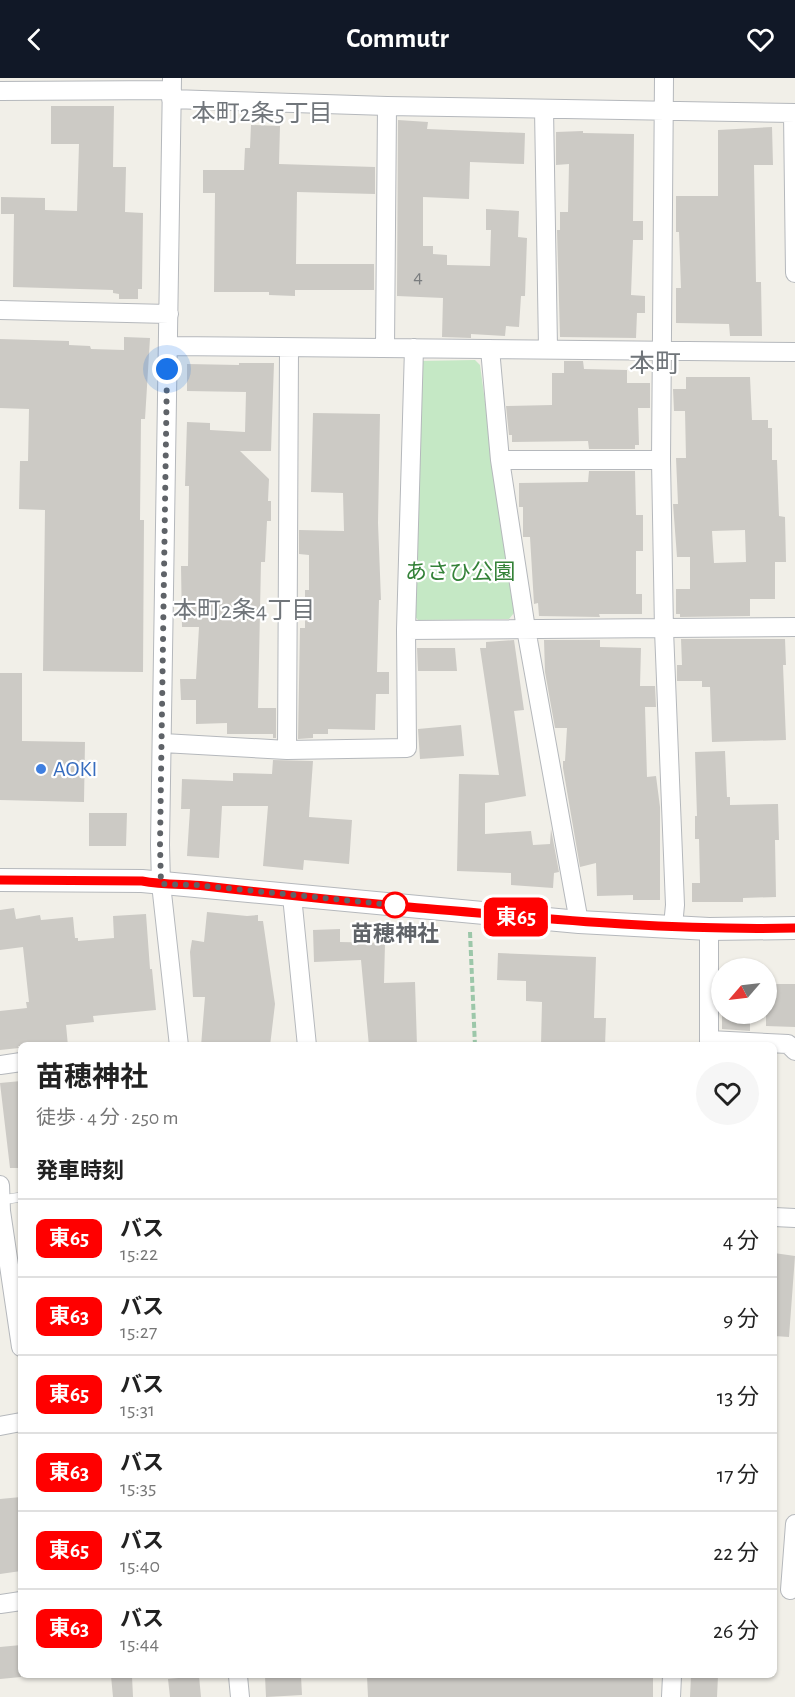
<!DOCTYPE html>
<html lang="ja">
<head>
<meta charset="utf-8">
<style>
  :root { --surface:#fff; --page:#f6f6f6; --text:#222; --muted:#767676; --line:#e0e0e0; --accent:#111827 }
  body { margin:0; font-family:"Alegreya Sans","Noto Sans JP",sans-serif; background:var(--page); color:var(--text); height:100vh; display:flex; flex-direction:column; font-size:22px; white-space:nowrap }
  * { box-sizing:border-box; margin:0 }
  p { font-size:20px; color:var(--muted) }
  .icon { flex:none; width:33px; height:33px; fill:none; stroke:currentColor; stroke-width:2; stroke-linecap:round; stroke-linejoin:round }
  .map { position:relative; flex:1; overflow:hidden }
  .side { position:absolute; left:18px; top:964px; width:759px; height:636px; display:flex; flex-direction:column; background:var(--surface); border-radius:9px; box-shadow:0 2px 4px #0004 }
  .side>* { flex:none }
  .badge { padding:0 12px; border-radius:9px; font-size:21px; line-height:39px }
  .needle { width:39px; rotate:242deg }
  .buttons { position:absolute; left:711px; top:880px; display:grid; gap:12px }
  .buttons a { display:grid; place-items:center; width:66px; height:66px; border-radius:50%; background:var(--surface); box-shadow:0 2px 4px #0004; font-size:30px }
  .you { position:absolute; width:30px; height:30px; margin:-15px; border:4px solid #fff; border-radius:50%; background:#1a73e8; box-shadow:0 0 0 9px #1a73e833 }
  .map>.badge { position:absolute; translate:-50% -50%; box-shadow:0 0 0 3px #fff }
  h2 { padding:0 18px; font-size:22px; line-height:54px }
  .round { display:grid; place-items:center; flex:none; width:63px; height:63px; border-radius:32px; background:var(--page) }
  .headline { display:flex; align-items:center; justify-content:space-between; height:102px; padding:0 18px }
  h1 { font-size:28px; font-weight:700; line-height:45px }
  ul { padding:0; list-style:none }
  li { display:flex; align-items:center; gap:18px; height:78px; padding:0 18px; border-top:2px solid var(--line) }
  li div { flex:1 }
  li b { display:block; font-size:22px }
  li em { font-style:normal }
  li .badge { min-width:66px; font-weight:700; text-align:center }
  header { display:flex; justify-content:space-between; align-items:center; height:78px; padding:0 18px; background:var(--accent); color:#fff; font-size:27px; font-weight:700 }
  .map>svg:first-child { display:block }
  .green { fill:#c5e8c5 }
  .building { fill:#cccac5; fill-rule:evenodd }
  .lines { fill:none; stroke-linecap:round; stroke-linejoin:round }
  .service-casing { stroke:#b5b8bc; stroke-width:10 }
  .minor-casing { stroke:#b5b8bc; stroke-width:20 }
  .tertiary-casing { stroke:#b5b8bc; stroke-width:24 }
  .path { stroke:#9cc7a9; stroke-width:4; stroke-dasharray:6 3; stroke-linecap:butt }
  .service { stroke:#fff; stroke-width:9 }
  .minor { stroke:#fff; stroke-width:18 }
  .tertiary { stroke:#fff; stroke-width:22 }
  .line-casing { stroke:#fff; stroke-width:14 }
  .line { stroke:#f00; stroke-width:9 }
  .walk { stroke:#5f6368; stroke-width:6; stroke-dasharray:0 10.8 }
  .shop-dot { fill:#3f7fe0; stroke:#fff; stroke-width:2 }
  .stop-dot { fill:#fff; stroke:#f00; stroke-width:3 }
  .labels { text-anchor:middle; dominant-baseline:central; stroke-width:4.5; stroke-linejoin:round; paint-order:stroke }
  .number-label { font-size:20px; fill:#7a7d7f }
  .park-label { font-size:22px; fill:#348238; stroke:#fff }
  .shop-label { font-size:22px; fill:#366cbe; stroke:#fff; text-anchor:start }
  .stop-label { font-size:22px; font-weight:bold; fill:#5f6368; stroke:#fff }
  .neighbourhood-label { font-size:24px; fill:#70757a; stroke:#fff }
  .quarter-label { font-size:26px; fill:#70757a; stroke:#fff }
</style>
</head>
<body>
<header><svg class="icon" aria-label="back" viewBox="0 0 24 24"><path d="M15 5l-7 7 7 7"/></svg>Commutr<svg class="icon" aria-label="heart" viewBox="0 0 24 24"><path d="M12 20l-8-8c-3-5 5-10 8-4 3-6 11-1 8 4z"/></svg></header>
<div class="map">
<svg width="795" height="1619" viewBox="0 0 795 1619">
  <rect width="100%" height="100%" fill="#f1efe8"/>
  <path class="green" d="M475 282 480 287 514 535 509 541 418 542 413 536 418 283Z"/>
  <path class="building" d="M51 28H114L113 89H126L125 134 143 135 142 211H138V221H119V216L113 215V212L13 209 14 136H1V119L45 120V132L77 133 79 66H51Z
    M398 42 428 44 427 51 525 55 524 86 470 84 469 121 423 119V168H433V176L447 177V187L490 188 491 152H486V131L519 133 518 159 527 160 525 218H521L519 249 506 248 505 258 471 256V260L442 259 443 220 397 218Z
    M251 47 280 48 279 86 375 89V116L297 114 296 186H374V212H295V218L269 217V214H214L215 115H203V92H244L245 70H250Z
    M772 49 773 87H754L756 204H761L762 258H730L729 246 676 245V210H681L679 154H676V118H718V52Z
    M583 53V55L634 56 633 143H643V162H633L631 217 645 218V235H637L636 260 560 259 557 152H560V134H568L569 86 556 87V54Z
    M124 259 150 260 145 341H141L140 442H144L143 594 43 593 45 432 19 431 20 383H28L29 331 0 330V261L69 263V267L90 268 91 271 124 272Z
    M564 283H583L584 291 627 292V305H650V330H638L639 367H635V371H589L588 363 512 364V357H509L506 328 552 327V295H564Z
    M239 285H274L271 373H240L269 401 268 423H271V443H267L265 484H261L258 630H276V660H273V656H227V645L196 646V622H181L180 601H196L199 549H182L181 488H188L189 408H185L187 344 210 345V352L245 354 246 314 187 313V286L239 287Z
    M686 299H750L752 342H768V350H772V382H777L779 438 785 439 786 484H775V521H750V538L680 539V536H676V511H690V479H677L673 426H678L676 380H686L685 333H674L673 311H686ZM745 452 746 484 714 485 712 453Z
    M313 335 380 336 378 445 381 522H379L377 594H389V616H376L375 652 328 651V656H313V660L298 661 300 550H305V512H309V477L299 476V452L344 453 343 415 311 414Z
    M589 393H635L636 437H643V473H636V516H642V536H599L600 539 539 538 538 525 534 526 530 459H523V429H519V405L588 404Z
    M681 561H785L786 587H783L786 662 712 664 710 609H702V603H677V587H682Z
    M514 562 524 632 514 633 526 718 485 725V756L531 753 533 767 550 766 551 751 559 794 554 795 553 810 511 807V795L457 793 459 696 499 697 480 570H486V564Z
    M544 562H600V569L641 570 640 608H655L656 629H645L647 699 656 698 660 729V822H633V817L597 818 596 785 580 789 563 690V683H565L567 650H555L545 594Z
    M417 570H455L457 593H418Z
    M0 595H22V663L85 664 84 724 0 722Z
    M461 647 464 678 420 681 418 651Z
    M725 673 727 719H730V727L778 726 779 762H775L776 819 743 820V824H692V805H700L699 761H695V738H697L695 674Z
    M273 682 313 683 309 739 352 742 349 786 304 782 303 792 263 788 268 728H222L219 780 187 778 190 731H181L182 701 233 703V695L272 696Z
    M89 735H127L126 768H89Z
    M14 830 16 841 40 837 41 842 73 839 75 860H78V863L114 860 113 838 146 836 150 891H152L156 932 93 938 94 944 66 947 68 968H18L19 970 0 972V933L27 930 26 924H29L23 869 0 872V832Z
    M207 834 247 838 258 837V843H263L275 926 270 968H201L205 919H193L190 874 192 862 204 864Z
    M340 851V864L385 865 384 905 415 904 417 968H369L361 882 314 884 313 852Z
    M498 875 596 879 594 940H606L605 968 541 967 542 924 526 923V903L497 902Z
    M766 906H795V949L766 948Z
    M722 936H750V953L722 951Z
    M21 1003V1090H10L0 1005Z
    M774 1175 795 1178 789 1259 774 1258Z
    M21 1419V1493L0 1496V1421Z
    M21 1567V1599L0 1601V1569Z
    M111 1598H132L133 1619H113Z
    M199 1598 201 1619H170L168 1601Z
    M265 1598H301L302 1617 266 1619Z
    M367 1598H653V1619H368Z
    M691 1598H718L717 1619H690Z"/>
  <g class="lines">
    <g class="service-casing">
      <path id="service" d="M2 1122 21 1119"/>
    </g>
    <g class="minor-casing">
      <path id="minor" d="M172 0 160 767 161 806 179 968
        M664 0 661 382 664 552 675 827 673 848
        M0 13 172 12
        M171 21 387 28 795 35
        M544 31 548 270
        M793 35 795 195
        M0 232 169 236
        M168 268 795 274
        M385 270 387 28
        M490 271 500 382 526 551 579 844
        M500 382H661
        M406 552 414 270
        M163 665 287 672 407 670 406 552 795 549
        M287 672 289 271
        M292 818 307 968
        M709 962 788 966 795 973
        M709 968V851
        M0 987 21 984
        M0 1107 1 1133 21 1269
        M774 1139 795 1140
        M0 1348 21 1344
        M790 1512 795 1446
        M0 1526 21 1523
        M238 1598 240 1619
        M671 1619 672 1598"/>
    </g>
    <g class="tertiary-casing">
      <path id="tertiary" d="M0 802 142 803 579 844 709 851 795 850"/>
    </g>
    <path class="path" d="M470 854 475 968"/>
    <use href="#service" class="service"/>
    <use href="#minor" class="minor"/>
    <use href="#tertiary" class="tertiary"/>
  </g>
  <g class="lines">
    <g class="line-casing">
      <path id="line" d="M0 802 142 803C163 807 184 806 205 808 273 816 341 823 409 829 537 840 666 853 795 850"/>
    </g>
    <use href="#line" class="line"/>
    <path class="walk" d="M167 291 160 767 161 806 196 807 402 828 395 827"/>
  </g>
  <circle class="shop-dot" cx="41" cy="691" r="6"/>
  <circle class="stop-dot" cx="395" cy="827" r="12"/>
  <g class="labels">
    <g class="number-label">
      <text x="418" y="199">4</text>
    </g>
    <g class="park-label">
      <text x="460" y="494">あさひ公園</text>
    </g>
    <g class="shop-label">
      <text x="53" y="691">AOKI</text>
    </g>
    <g class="stop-label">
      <text x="395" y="856">苗穂神社</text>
    </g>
    <g class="neighbourhood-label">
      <text x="262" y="36">本町2条5丁目</text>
      <text x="244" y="533">本町2条4丁目</text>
    </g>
    <g class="quarter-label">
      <text x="655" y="286">本町</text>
    </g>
  </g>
</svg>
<div class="buttons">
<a><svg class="needle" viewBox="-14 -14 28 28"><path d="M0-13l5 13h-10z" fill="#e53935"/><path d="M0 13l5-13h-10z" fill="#767676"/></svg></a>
</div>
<div class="you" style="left:167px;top:291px"></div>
<b class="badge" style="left:516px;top:839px;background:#f00;color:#fff">東65</b>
<section class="side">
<div class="headline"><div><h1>苗穂神社</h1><p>徒歩 · 4 分 · 250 m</p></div><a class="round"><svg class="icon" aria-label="heart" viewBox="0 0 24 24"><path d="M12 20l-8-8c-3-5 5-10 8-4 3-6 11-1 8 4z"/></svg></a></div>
<h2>発車時刻</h2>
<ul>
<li><span class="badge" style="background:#f00;color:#fff">東65</span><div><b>バス</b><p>15:22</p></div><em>4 分</em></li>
<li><span class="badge" style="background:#f00;color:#fff">東63</span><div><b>バス</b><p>15:27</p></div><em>9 分</em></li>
<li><span class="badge" style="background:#f00;color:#fff">東65</span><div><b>バス</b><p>15:31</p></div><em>13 分</em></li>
<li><span class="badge" style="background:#f00;color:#fff">東63</span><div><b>バス</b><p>15:35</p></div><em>17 分</em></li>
<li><span class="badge" style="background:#f00;color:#fff">東65</span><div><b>バス</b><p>15:40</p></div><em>22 分</em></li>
<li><span class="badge" style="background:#f00;color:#fff">東63</span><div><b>バス</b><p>15:44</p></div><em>26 分</em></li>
</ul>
</section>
</div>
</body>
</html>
